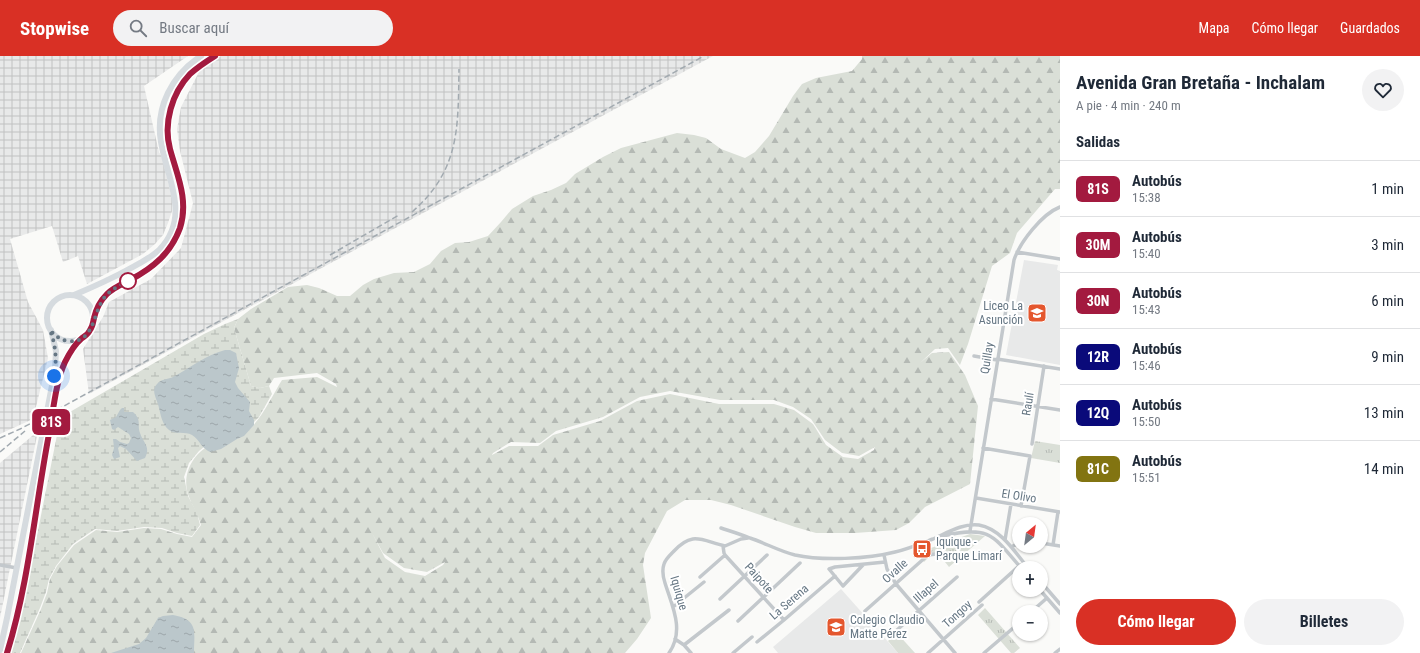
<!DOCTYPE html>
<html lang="es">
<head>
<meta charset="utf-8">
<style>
  :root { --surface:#fff; --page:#f2f2f3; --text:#1f2937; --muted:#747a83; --line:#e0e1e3; --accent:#d93025 }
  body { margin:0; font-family:"Roboto Condensed",sans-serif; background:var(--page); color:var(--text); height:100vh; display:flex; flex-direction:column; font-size:15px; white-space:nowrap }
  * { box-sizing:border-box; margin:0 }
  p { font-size:13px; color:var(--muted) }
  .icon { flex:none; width:22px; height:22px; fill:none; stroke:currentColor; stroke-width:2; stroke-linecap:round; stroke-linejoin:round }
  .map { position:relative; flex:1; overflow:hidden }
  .sheet { display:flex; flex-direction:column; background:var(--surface); width:360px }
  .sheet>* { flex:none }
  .badge { padding:0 8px; border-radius:6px; font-size:14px; line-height:26px }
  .needle { width:26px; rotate:29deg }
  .fabs { position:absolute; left:1012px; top:461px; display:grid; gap:8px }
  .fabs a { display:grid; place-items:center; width:36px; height:36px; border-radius:50%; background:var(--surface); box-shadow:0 1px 3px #0004; font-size:20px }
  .you { position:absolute; width:20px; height:20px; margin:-10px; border:3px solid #fff; border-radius:50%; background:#1a73e8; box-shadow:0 0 0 6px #1a73e833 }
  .map>.badge { position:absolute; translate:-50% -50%; box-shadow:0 0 0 2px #fff }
  h2 { padding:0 16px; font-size:15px; line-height:36px }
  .round { display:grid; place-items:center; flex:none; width:42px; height:42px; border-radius:21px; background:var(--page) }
  .overview { display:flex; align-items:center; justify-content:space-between; height:68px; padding:0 16px }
  h1 { font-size:19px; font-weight:700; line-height:30px }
  .action { display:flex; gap:8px; margin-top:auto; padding:8px 16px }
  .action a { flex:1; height:46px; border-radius:24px; background:var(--accent); color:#fff; font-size:16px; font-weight:700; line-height:46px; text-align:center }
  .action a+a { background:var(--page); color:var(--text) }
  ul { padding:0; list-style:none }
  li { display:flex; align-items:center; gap:12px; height:56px; padding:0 16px; border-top:1px solid var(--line) }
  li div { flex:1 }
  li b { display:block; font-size:15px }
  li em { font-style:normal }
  li .badge { min-width:44px; font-weight:700; text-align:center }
  header { display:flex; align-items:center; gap:24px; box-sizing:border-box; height:56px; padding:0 20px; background:var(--accent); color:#fff }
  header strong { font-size:19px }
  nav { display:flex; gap:22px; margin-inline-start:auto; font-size:14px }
  .search { width:280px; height:36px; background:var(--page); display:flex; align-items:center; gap:10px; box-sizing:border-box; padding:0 14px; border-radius:22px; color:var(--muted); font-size:15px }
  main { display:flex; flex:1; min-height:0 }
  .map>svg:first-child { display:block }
  .built { fill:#e8e9e9 }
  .industrial { fill:url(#industrial-grid) }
  .grass { fill:#dadfd7 }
  .forest { fill:url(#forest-firs); fill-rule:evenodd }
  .wetland { fill:url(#wetland-marsh) }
  .park { fill:url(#park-tufts) }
  .water { fill:url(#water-ripples) }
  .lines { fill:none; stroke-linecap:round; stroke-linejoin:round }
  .street { stroke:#c3c8cc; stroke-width:3.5 }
  .primary { stroke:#d6dbdf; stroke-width:6 }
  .rail { stroke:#a2aab0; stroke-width:1.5; stroke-dasharray:6 3; stroke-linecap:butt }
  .line-casing { stroke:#fff; stroke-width:9 }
  .line { stroke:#a31a3f; stroke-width:6 }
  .walk { stroke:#657683; stroke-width:4; stroke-dasharray:0 7.2 }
  .stop-dot { fill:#fff; stroke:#a31a3f; stroke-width:2 }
  .labels { text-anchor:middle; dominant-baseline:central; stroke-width:4; stroke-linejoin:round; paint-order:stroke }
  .poi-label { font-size:12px; fill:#657683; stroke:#fff; text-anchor:start }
  .street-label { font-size:12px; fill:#657683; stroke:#fff }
</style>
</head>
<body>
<header>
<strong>Stopwise</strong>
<div class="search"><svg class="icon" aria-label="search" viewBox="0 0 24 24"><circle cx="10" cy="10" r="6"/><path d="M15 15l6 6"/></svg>Buscar aquí</div>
<nav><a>Mapa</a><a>Cómo llegar</a><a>Guardados</a></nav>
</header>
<main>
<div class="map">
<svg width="1060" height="597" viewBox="0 0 1060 597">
  <defs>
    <pattern id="industrial-grid" width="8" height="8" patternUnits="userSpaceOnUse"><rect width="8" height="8" fill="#e8e9e9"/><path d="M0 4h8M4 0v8" fill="none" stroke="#c0c1c2"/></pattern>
    <pattern id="forest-firs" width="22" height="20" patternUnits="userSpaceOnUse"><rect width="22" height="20" fill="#dadfd7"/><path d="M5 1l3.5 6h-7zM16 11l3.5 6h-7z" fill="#b4b9b4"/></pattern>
    <pattern id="wetland-marsh" width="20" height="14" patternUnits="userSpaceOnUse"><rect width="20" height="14" fill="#dadfd7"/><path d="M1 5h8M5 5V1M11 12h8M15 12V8" fill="none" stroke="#b4b9b4"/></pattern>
    <pattern id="park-tufts" width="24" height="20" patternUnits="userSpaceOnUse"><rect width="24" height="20" fill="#dadfd7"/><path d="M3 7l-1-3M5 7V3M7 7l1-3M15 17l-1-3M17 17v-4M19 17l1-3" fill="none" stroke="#b4b9b4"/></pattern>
    <pattern id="water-ripples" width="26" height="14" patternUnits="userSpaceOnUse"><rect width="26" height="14" fill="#bbc7cb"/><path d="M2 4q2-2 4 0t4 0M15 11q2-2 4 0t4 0" fill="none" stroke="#9ca6aa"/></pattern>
  </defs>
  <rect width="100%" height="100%" fill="#fafaf8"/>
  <path class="built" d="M1024 204 1058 209 1057 214 1060 215V309L1006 299Z
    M841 533 898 597H778L773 591Z"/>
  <path class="industrial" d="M0 0H188L144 30 159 96 162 101 172 142V155L168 167 163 179 155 188 143 198 87 228 78 200 63 206 52 170 10 183 28 246 43 274 48 302 33 363 0 378Z
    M221 0H713L89 338 83 293 103 261 109 246 151 223 181 192 193 147 180 95 177 73 181 51 200 14Z
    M38 375 7 527 0 562V407Z"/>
  <path class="grass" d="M897 577 915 597H898L888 585Z"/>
  <path class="forest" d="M862 0H1060V133H1055L1017 177 1010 197 992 210 968 288 960 309 948 292 935 293 920 307 932 297 949 296 965 319 978 350 970 428 925 451 909 467 896 474 855 477H816L795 471 731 449 711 444H685L667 455 645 497 643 509 651 562 637 583 625 597H21L41 553 47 537 50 523 57 510 74 489 96 474 117 476 144 472 161 473 177 478 192 481 201 469C198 459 193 451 189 441 181 421 191 399 210 389 220 383 234 382 245 376 259 369 273 338 282 324L317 321 337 331 336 328 317 317 274 322 269 330 260 332 251 330 234 272 238 263 251 253 288 231 307 229 319 232 337 240H350L363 229 374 223 394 217 414 216 430 208 441 195 455 187 469 186 488 180 501 166 512 153 533 140 551 134 566 127 575 118 603 101 621 92 677 77 694 79 706 82 721 93 745 102 755 96 769 80 793 40 802 28 816 22 852 15 862 3ZM670 335 720 344H774L793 351 811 363 825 384 842 397 859 400 875 391 874 394 858 403 843 401 826 389 813 368 794 354 774 348H719L670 338 637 345 600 365 553 379 538 390H509L492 399 493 397 511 386 540 387 556 375 603 361 640 341ZM372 477 383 497 404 512 427 516 445 506 443 509 425 520 405 516 385 502Z"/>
  <path class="wetland" d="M238 263 234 272 251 330 260 332 269 330 272 338 259 361 245 375 209 387 199 395 189 407 184 421 188 440 197 457 200 469 192 480 177 477 162 472 144 471 117 475 95 473 73 488 56 510 49 523 46 536 40 552 20 597H11L21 560 58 374 63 360 204 278 225 268Z"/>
  <path class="park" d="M1035 385 1060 389V407L1031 402Z
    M970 478 985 480 949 511 941 501 932 498 924 506 917 497Z
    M985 552 1020 592 1014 597H1011L978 559Z"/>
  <path class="water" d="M225 294H230L236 297 239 312 235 326 238 332 250 346 249 355 254 364V369L244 380 237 383 221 393 210 396C201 392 200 384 192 379 185 375 175 379 169 374 162 368 161 360 159 352 158 346 152 337 155 331 155 330 158 327 159 326 163 323 168 323 173 321 190 312 206 299 225 294Z
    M122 352H124V356H133C142 364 137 368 140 377 143 387 151 390 145 402L137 405 126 393 120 390 118 392 120 401 114 403 112 399 114 392 113 383H116L120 386 127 388 129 387 131 382 129 378 118 371 114 374 112 373 110 364 116 361 120 354Z
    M173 559C199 564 194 575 194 597H111L139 588 146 582 158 562 163 560Z"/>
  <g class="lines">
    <path class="street" d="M1017 196 1060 203
      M974 300 997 304
      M997 303 1060 313
      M991 343 1060 354
      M1032 388 1044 310
      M983 392 1030 400 1021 450
      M976 442 1060 456
      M721 472C730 475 740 478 750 482 765 487 779 495 795 499 822 505 868 503 895 496 908 493 920 488 933 483 947 477 962 467 979 469 1001 473 1015 496 1028 512
      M970 475 1014 204C1020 186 1042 158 1060 151
      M943 480C989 469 993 479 1021 512
      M1005 484 1011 448
      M1041 487 1060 490
      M1053 489 1058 456
      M723 490 724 497 725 499 784 564
      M1011 491 1019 487
      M884 499 887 513 896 528 955 597
      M0 509 17 512
      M863 509 843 530 829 513 835 511 885 506
      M700 521 725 499
      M1041 526 1060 548
      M1040 534 1060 557
      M720 543 767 499
      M979 546 1020 509
      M673 551 704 526
      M865 555 928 499 936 498 941 501
      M1031 556 1047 542
      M738 565 800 507
      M889 581 957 521
      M675 583 684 589 691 597
      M757 586 784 564 835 520
      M684 589 729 554
      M669 597C685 574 672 550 665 527 663 521 662 514 664 508 665 504 669 500 673 496 693 474 702 485 725 490L741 483 748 482
      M733 597 752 581
      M928 597 982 549
      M984 597 1019 567
      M1055 597 1060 593"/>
    <path class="primary" d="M47 262a23 23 0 1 1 46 0a23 23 0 1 1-46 0Z
      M74 239C93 231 111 223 129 213 140 207 151 202 160 193 191 160 167 123 161 86 155 51 172 19 201 0
      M94 262C105 230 123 230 148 213 164 203 175 188 180 170 188 143 177 119 170 94 163 67 171 37 191 18 198 11 207 5 215 0
      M0 594 7 562 55 314 56 295 51 274
      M7 597 17 562 30 498 44 404 60 321 67 302 81 283"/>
    <path class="rail" d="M412 156C460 114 458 72 459 13
      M330 199 399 159
      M0 382 20 373 53 356 704 0
      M0 396 25 375"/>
  </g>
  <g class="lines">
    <g class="line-casing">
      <path id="line" d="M7 597C29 526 35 451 49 378 53 356 56 325 65 306 69 298 74 289 81 283 84 280 88 279 90 274 93 270 93 266 94 262 96 253 101 244 107 238 113 232 122 228 130 224 153 212 171 197 180 172 189 144 177 119 170 93 163 67 172 37 190 18 198 11 207 5 215 0"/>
    </g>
    <use href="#line" class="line"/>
    <path class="walk" d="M54 320C57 304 56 290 50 274 55 280 61 284 68 285 94 288 93 257 104 242 111 233 122 228 132 223L128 225"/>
  </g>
  <defs>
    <g id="school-square" transform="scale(1)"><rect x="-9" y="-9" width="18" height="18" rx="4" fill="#e4572e" stroke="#fff"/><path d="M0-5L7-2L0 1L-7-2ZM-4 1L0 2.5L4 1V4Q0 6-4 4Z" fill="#fff"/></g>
    <g id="bus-square" transform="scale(1)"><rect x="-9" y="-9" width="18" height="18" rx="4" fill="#e4572e" stroke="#fff"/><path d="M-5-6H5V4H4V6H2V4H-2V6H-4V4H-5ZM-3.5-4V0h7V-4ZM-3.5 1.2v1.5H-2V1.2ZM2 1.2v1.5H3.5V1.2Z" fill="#fff"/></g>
  </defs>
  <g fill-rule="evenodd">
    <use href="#school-square" x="1037" y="257"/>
    <use href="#bus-square" x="922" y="493"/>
    <use href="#school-square" x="836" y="571"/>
  </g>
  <circle class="stop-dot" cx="128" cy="225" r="8"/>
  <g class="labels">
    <g class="poi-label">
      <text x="1023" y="250" text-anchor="end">Liceo La<tspan x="1023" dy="14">Asunción</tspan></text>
      <text x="936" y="486">Iquique -<tspan x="936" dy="14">Parque Limarí</tspan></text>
      <text x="850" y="564">Colegio Claudio<tspan x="850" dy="14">Matte Pérez</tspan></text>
    </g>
    <g class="street-label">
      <text transform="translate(987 302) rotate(-81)">Quillay</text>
      <text transform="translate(1028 348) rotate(-81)">Raulí</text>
      <text transform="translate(1019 440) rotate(9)">El Olivo</text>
      <text transform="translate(895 515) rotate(-42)">Ovalle</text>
      <text transform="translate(759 522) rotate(48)">Paipote</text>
      <text transform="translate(926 535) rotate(-41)">Illapel</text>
      <text transform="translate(679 537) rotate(74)">Iquique</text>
      <text transform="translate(789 546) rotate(-41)">La Serena</text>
      <text transform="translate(957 558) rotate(-42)">Tongoy</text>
    </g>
  </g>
</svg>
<div class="fabs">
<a><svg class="needle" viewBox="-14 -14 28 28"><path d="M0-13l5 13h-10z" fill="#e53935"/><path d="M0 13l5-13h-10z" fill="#747a83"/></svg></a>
<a>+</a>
<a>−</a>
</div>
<div class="you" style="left:54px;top:320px"></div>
<b class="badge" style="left:51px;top:366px;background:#a31a3f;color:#fff">81S</b>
</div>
<section class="sheet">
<div class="overview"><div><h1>Avenida Gran Bretaña - Inchalam</h1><p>A pie · 4 min · 240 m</p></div><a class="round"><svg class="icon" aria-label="heart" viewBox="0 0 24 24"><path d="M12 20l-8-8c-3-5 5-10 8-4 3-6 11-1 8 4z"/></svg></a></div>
<h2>Salidas</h2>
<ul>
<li><span class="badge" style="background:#a31a3f;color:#fff">81S</span><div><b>Autobús</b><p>15:38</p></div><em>1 min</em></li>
<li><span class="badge" style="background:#a31a3f;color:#fff">30M</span><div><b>Autobús</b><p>15:40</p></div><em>3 min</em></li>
<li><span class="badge" style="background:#a31a3f;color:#fff">30N</span><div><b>Autobús</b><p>15:43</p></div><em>6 min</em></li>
<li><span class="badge" style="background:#0a0a7a;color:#fff">12R</span><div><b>Autobús</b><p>15:46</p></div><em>9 min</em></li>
<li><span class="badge" style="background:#0a0a7a;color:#fff">12Q</span><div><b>Autobús</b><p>15:50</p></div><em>13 min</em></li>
<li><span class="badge" style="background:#827411;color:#fff">81C</span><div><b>Autobús</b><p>15:51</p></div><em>14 min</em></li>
</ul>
<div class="action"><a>Cómo llegar</a><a>Billetes</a></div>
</section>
</main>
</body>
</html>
